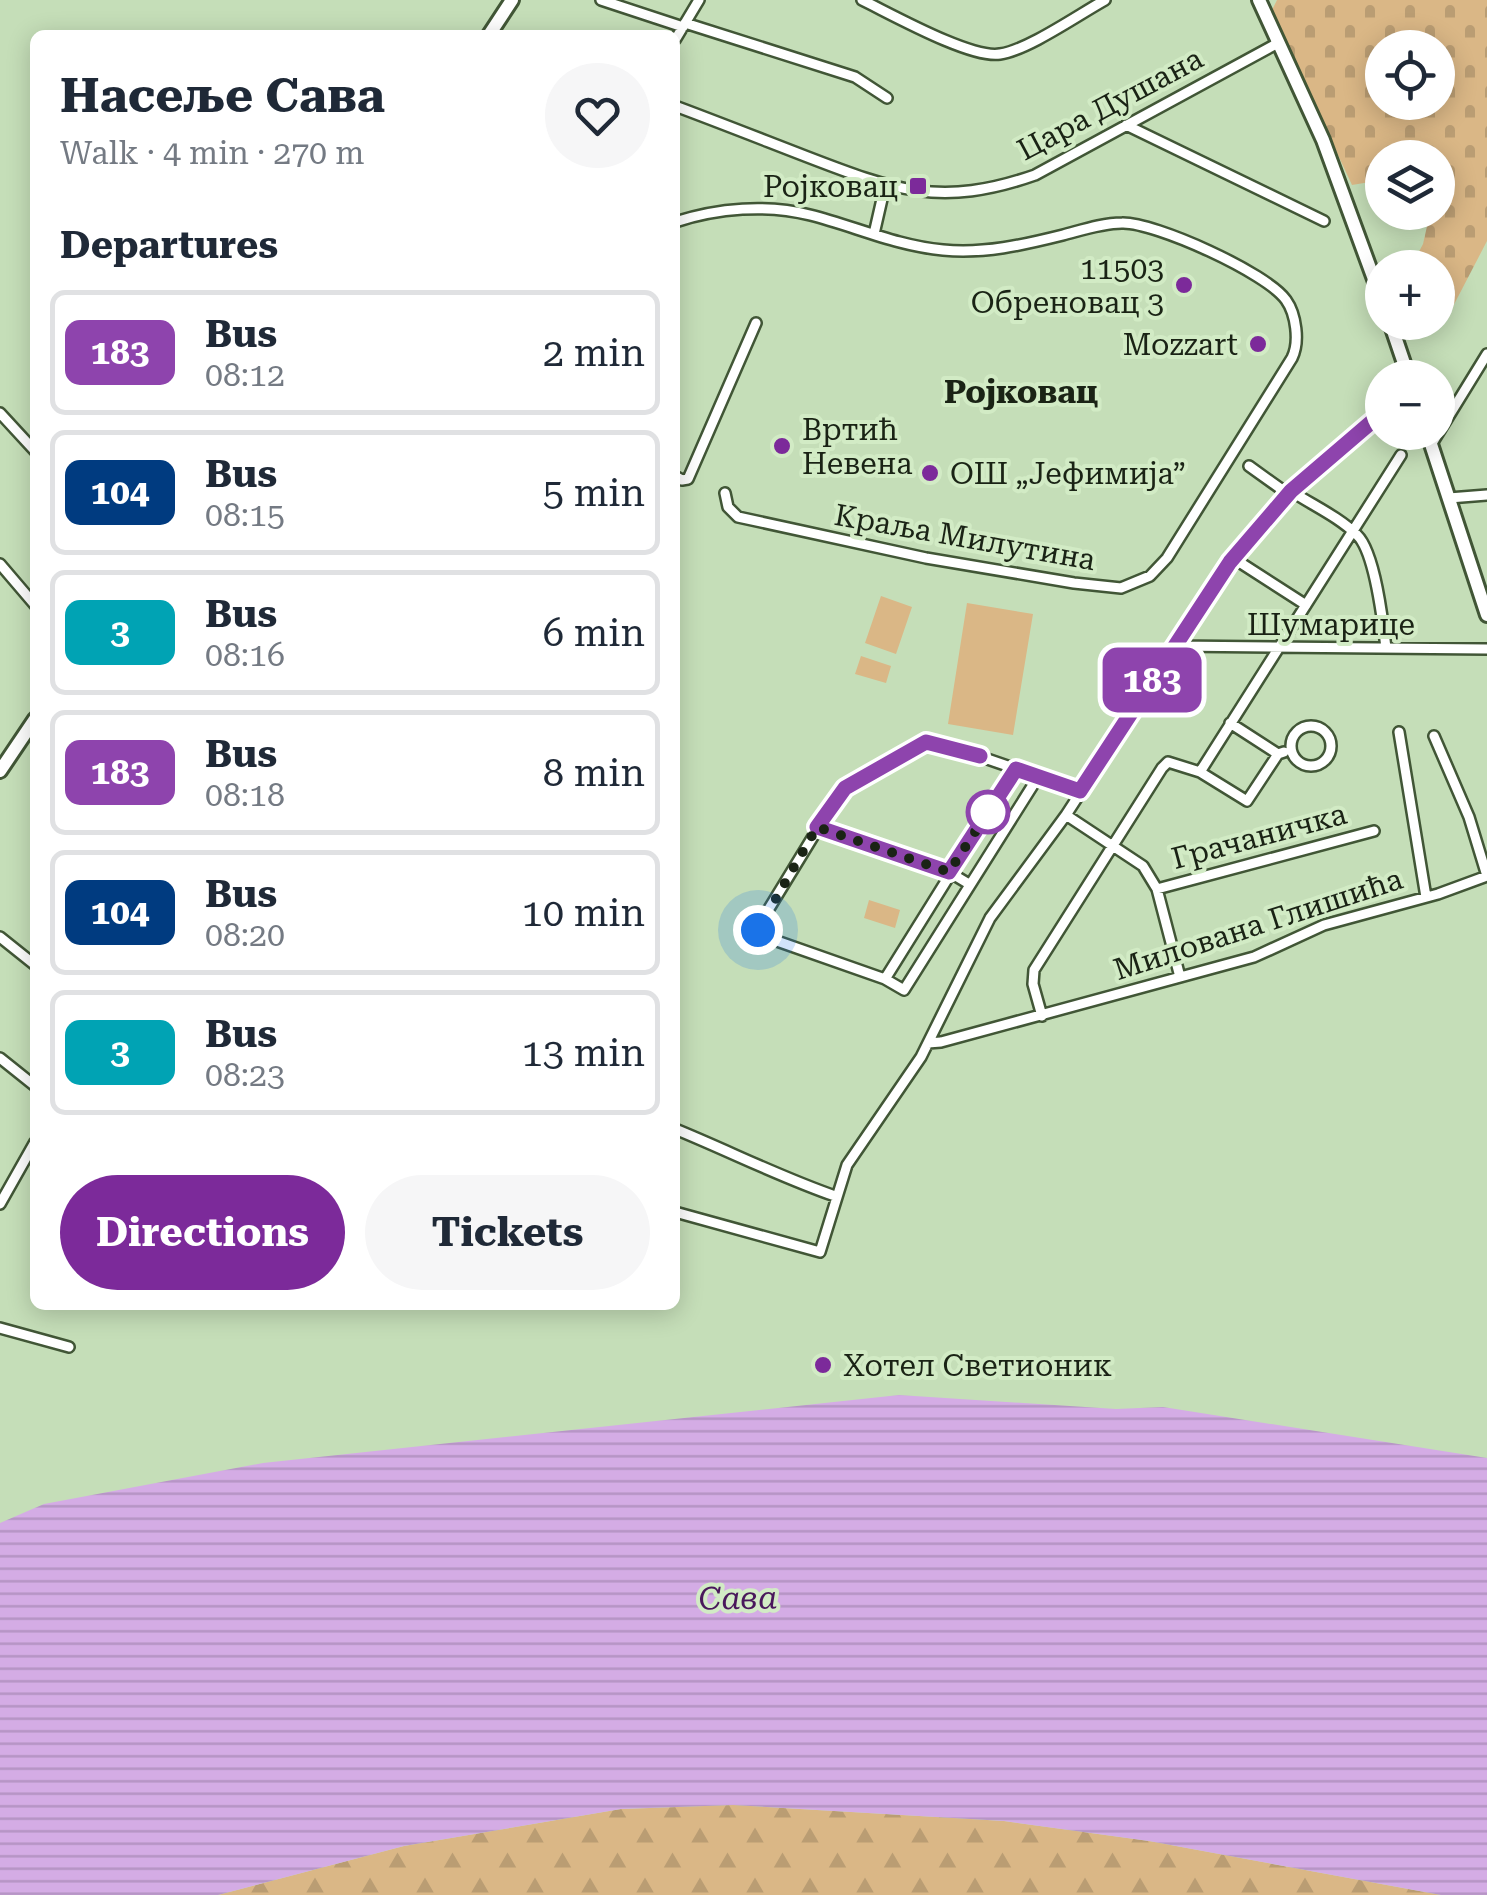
<!DOCTYPE html>
<html lang="en">
<head>
<meta charset="utf-8">
<style>
  :root { --surface:#fff; --page:#f6f6f7; --text:#1f2937; --muted:#747a83; --line:#e0e1e3; --accent:#7c2a9a }
  body { margin:0; font-family:"Roboto Serif",serif; background:var(--page); color:var(--text); height:100vh; display:flex; flex-direction:column; font-size:38px; white-space:nowrap }
  * { box-sizing:border-box; margin:0 }
  p { font-size:32px; color:var(--muted) }
  .icon { flex:none; width:55px; height:55px; fill:none; stroke:currentColor; stroke-width:2; stroke-linecap:round; stroke-linejoin:round }
  .map { position:relative; flex:1; overflow:hidden }
  .details { position:absolute; left:30px; top:30px; width:650px; height:1280px; display:flex; flex-direction:column; background:var(--surface); border-radius:15px; box-shadow:0 5px 25px #0003 }
  .details>* { flex:none }
  .badge { padding:0 20px; border-radius:15px; font-size:35px; line-height:65px }
  .tools { position:absolute; left:1365px; top:30px; display:grid; gap:20px }
  .tools a { display:grid; place-items:center; width:90px; height:90px; border-radius:50%; background:var(--surface); box-shadow:0 5px 25px #0003; font-size:50px }
  .you { position:absolute; width:50px; height:50px; margin:-25px; border:8px solid #fff; border-radius:50%; background:#1a73e8; box-shadow:0 0 0 15px #1a73e833 }
  .map>.badge { position:absolute; translate:-50% -50%; box-shadow:0 0 0 5px #fff }
  h2 { padding:0 30px; font-size:38px; line-height:90px }
  .round { display:grid; place-items:center; flex:none; width:105px; height:105px; border-radius:52px; background:var(--page) }
  .overview { display:flex; align-items:center; justify-content:space-between; height:170px; padding:0 30px }
  h1 { font-size:48px; font-weight:700; line-height:75px }
  .button { display:flex; gap:20px; margin-top:auto; padding:20px 30px }
  .button a { flex:1; height:115px; border-radius:60px; background:var(--accent); color:#fff; font-size:40px; font-weight:700; line-height:115px; text-align:center }
  .button a+a { background:var(--page); color:var(--text) }
  ul { padding:0; list-style:none }
  li { display:flex; align-items:center; gap:30px; height:125px; margin:0 20px 15px; padding:0 10px; border:5px solid var(--line); border-radius:15px }
  li div { flex:1 }
  li b { display:block; font-size:38px }
  li em { font-style:normal }
  li .badge { min-width:110px; font-weight:700; text-align:center }
  .map>svg:first-child { display:block }
  .grass { fill:#dab786 }
  .forest { fill:url(#forest-firs) }
  .cemetery { fill:url(#cemetery-stones); fill-rule:evenodd }
  .water { fill:url(#water-rules) }
  .lines { fill:none; stroke-linecap:round; stroke-linejoin:round }
  .street-casing { stroke:#415636; stroke-width:14 }
  .secondary-casing { stroke:#415636; stroke-width:18 }
  .street { stroke:#fff; stroke-width:9 }
  .secondary { stroke:#fff; stroke-width:12 }
  .line-casing { stroke:#fff; stroke-width:22 }
  .line { stroke:#8e44ad; stroke-width:15 }
  .walk { stroke:#1a2315; stroke-width:10; stroke-dasharray:0 18 }
  .poi-dot { fill:#7c2a9a; stroke:#d2ebc5; stroke-width:4 }
  .stop-dot { fill:#fff; stroke:#8e44ad; stroke-width:5 }
  .labels { text-anchor:middle; dominant-baseline:central; stroke-width:8; stroke-linejoin:round; paint-order:stroke }
  .street-label { font-size:30px; fill:#1a2315; stroke:#d2ebc5 }
  .poi-label { font-size:30px; fill:#1a2315; stroke:#d2ebc5; text-anchor:end }
  .neighbourhood-label { font-size:32px; font-weight:bold; fill:#1a2315; stroke:#d2ebc5 }
  .water-label { font-size:32px; font-style:italic; fill:#49185b; stroke:#d2ebc5 }
</style>
</head>
<body>
<div class="map">
<svg width="1487" height="1895" viewBox="0 0 1487 1895">
  <defs>
    <pattern id="forest-firs" width="22" height="20" patternUnits="userSpaceOnUse" patternTransform="scale(2.5)"><rect width="22" height="20" fill="#dab786"/><path d="M5 1l3.5 6h-7zM16 11l3.5 6h-7z" fill="#ba9d73"/></pattern>
    <pattern id="cemetery-stones" width="16" height="16" patternUnits="userSpaceOnUse" patternTransform="scale(2.5)"><rect width="16" height="16" fill="#dab786"/><path d="M2 7V4a2 2 0 0 1 4 0v3zM10 15v-3a2 2 0 0 1 4 0v3z" fill="#ba9d73"/></pattern>
    <pattern id="water-rules" width="6" height="5" patternUnits="userSpaceOnUse" patternTransform="scale(2.5)"><rect width="6" height="5" fill="#d4ace5"/><path d="M0 2.5h6" fill="none" stroke="#b594c4"/></pattern>
  </defs>
  <rect width="100%" height="100%" fill="#c5deb8"/>
  <path class="grass" d="M881 596 912 607 896 654 865 643Z
    M967 603 1033 614 1013 735 948 724Z
    M861 656 891 666 886 683 855 674Z
    M869 900 900 910 895 928 864 918Z"/>
  <path class="forest" d="M733 1805 1004 1821 1149 1841 1441 1895H218L404 1846 621 1809Z"/>
  <path class="cemetery" d="M1277 0H1487V241L1447 318 1438 321V268L1411 267 1423 244 1430 213 1438 212V158H1382V180L1352 185 1271 12ZM1382 48H1438V102H1382Z"/>
  <path class="water" d="M899 1395 1116 1409 1163 1407 1487 1458V1895H1441L1149 1841 1004 1821 733 1805 621 1809 404 1846 218 1895H0V1523L44 1504 263 1463Z"/>
  <g class="lines">
    <g class="street-casing">
      <path id="street" d="M601 0 683 27
        M862 0C891 14 971 59 1000 54 1028 50 1078 15 1105 0
        M685 23 855 77 887 98
        M675 40 699 0
        M675 106C718 122 761 139 805 156 893 190 941 208 1035 175L1278 43
        M1126 125 1324 221
        M675 222C718 208 767 204 810 215 854 226 897 246 943 250 984 254 1023 245 1063 235 1082 230 1102 223 1122 223 1155 222 1267 273 1286 300 1296 314 1300 342 1292 358L1167 558 1150 576 1121 588 1074 583 926 558 738 517 728 507 725 493
        M874 234 885 186
        M0 413 35 451
        M1431 445 1487 354
        M1249 466 1288 494
        M675 476 682 480 688 479 756 323
        M1291 491C1312 505 1339 517 1357 535 1375 552 1383 622 1386 648
        M1449 498 1487 495
        M1233 558 1306 605
        M0 564 35 605
        M1174 646 1487 649
        M1230 723 1278 754 1284 752
        M1291 746a20 20 0 1 1 40 0a20 20 0 1 1-40 0Z
        M1399 732 1426 897
        M1434 736 1469 817 1487 876
        M1200 772 1401 455
        M1038 777 904 990 885 979 760 935 759 925 839 794 873 769 926 742 944 744 1080 791
        M1066 815 1143 866 1157 889 1374 831
        M817 827 949 872 969 884
        M1157 889 1180 977
        M0 937 35 965
        M885 979 1016 769
        M1042 1016 1033 984 1034 970 1162 768 1168 762 1200 772 1247 801 1278 754
        M928 1043 941 1042 1254 957 1324 925 1438 894 1487 876
        M0 1058 35 1086
        M675 1129C729 1151 780 1177 835 1196
        M0 1204 35 1142
        M675 1212 820 1252 847 1165 921 1057 990 918 1066 815 1230 562 1291 491 1382 413
        M0 1328 69 1347"/>
    </g>
    <g class="secondary-casing">
      <path id="secondary" d="M1259 0 1323 140 1382 301
        M489 35 512 0
        M1390 322 1409 378
        M1427 432 1487 615
        M0 771 35 719"/>
    </g>
    <use href="#street" class="street"/>
    <use href="#secondary" class="secondary"/>
  </g>
  <g class="lines">
    <g class="line-casing">
      <path id="line" d="M980 756 926 742 845 788 817 827 949 872 1016 769 1080 791 1230 562 1291 491 1382 413"/>
    </g>
    <use href="#line" class="line"/>
    <path class="walk" d="M758 930 817 827 949 872 988 812"/>
  </g>
  <g class="poi-dot">
    <rect x="908" y="176" width="20" height="20" rx="5"/>
    <circle cx="1184" cy="285" r="10"/>
    <circle cx="1258" cy="344" r="10"/>
    <circle cx="782" cy="446" r="10"/>
    <circle cx="930" cy="473" r="10"/>
    <circle cx="823" cy="1365" r="10"/>
  </g>
  <circle class="stop-dot" cx="988" cy="812" r="20"/>
  <g class="labels">
    <g class="street-label">
      <text transform="translate(1110 104) rotate(-28)">Цара Душана</text>
      <text transform="translate(965 537) rotate(10)">Краља Милутина</text>
      <text x="1331" y="624">Шумарице</text>
      <text transform="translate(1259 836) rotate(-15)">Грачаничка</text>
      <text transform="translate(1258 924) rotate(-18)">Милована Глишића</text>
    </g>
    <g class="poi-label">
      <text x="898" y="186">Ројковац</text>
      <text x="1164" y="268">11503<tspan x="1164" dy="34">Обреновац 3</tspan></text>
      <text x="1238" y="344">Mozzart</text>
      <text x="802" y="429" text-anchor="start">Вртић<tspan x="802" dy="34">Невена</tspan></text>
      <text x="950" y="473" text-anchor="start">ОШ „Јефимија”</text>
      <text x="843" y="1365" text-anchor="start">Хотел Светионик</text>
    </g>
    <g class="neighbourhood-label">
      <text x="1021" y="392">Ројковац</text>
    </g>
    <g class="water-label">
      <text transform="translate(738 1598) rotate(-1)">Сава</text>
    </g>
  </g>
</svg>
<div class="tools">
<a><svg class="icon" aria-label="locate" viewBox="0 0 24 24"><circle cx="12" cy="12" r="6"/><path d="M12 2v4M12 18v4M2 12h4M18 12h4"/></svg></a>
<a><svg class="icon" aria-label="layers" viewBox="0 0 24 24"><path d="M12 4l9 5-9 5-9-5zM3 14l9 5 9-5"/></svg></a>
<a>+</a>
<a>−</a>
</div>
<div class="you" style="left:758px;top:930px"></div>
<b class="badge" style="left:1152px;top:680px;background:#8e44ad;color:#fff">183</b>
<section class="details">
<div class="overview"><div><h1>Насеље Сава</h1><p>Walk · 4 min · 270 m</p></div><a class="round"><svg class="icon" aria-label="heart" viewBox="0 0 24 24"><path d="M12 20l-8-8c-3-5 5-10 8-4 3-6 11-1 8 4z"/></svg></a></div>
<h2>Departures</h2>
<ul>
<li><span class="badge" style="background:#8e44ad;color:#fff">183</span><div><b>Bus</b><p>08:12</p></div><em>2 min</em></li>
<li><span class="badge" style="background:#003b80;color:#fff">104</span><div><b>Bus</b><p>08:15</p></div><em>5 min</em></li>
<li><span class="badge" style="background:#00a3b4;color:#fff">3</span><div><b>Bus</b><p>08:16</p></div><em>6 min</em></li>
<li><span class="badge" style="background:#8e44ad;color:#fff">183</span><div><b>Bus</b><p>08:18</p></div><em>8 min</em></li>
<li><span class="badge" style="background:#003b80;color:#fff">104</span><div><b>Bus</b><p>08:20</p></div><em>10 min</em></li>
<li><span class="badge" style="background:#00a3b4;color:#fff">3</span><div><b>Bus</b><p>08:23</p></div><em>13 min</em></li>
</ul>
<div class="button"><a>Directions</a><a>Tickets</a></div>
</section>
</div>
</body>
</html>
